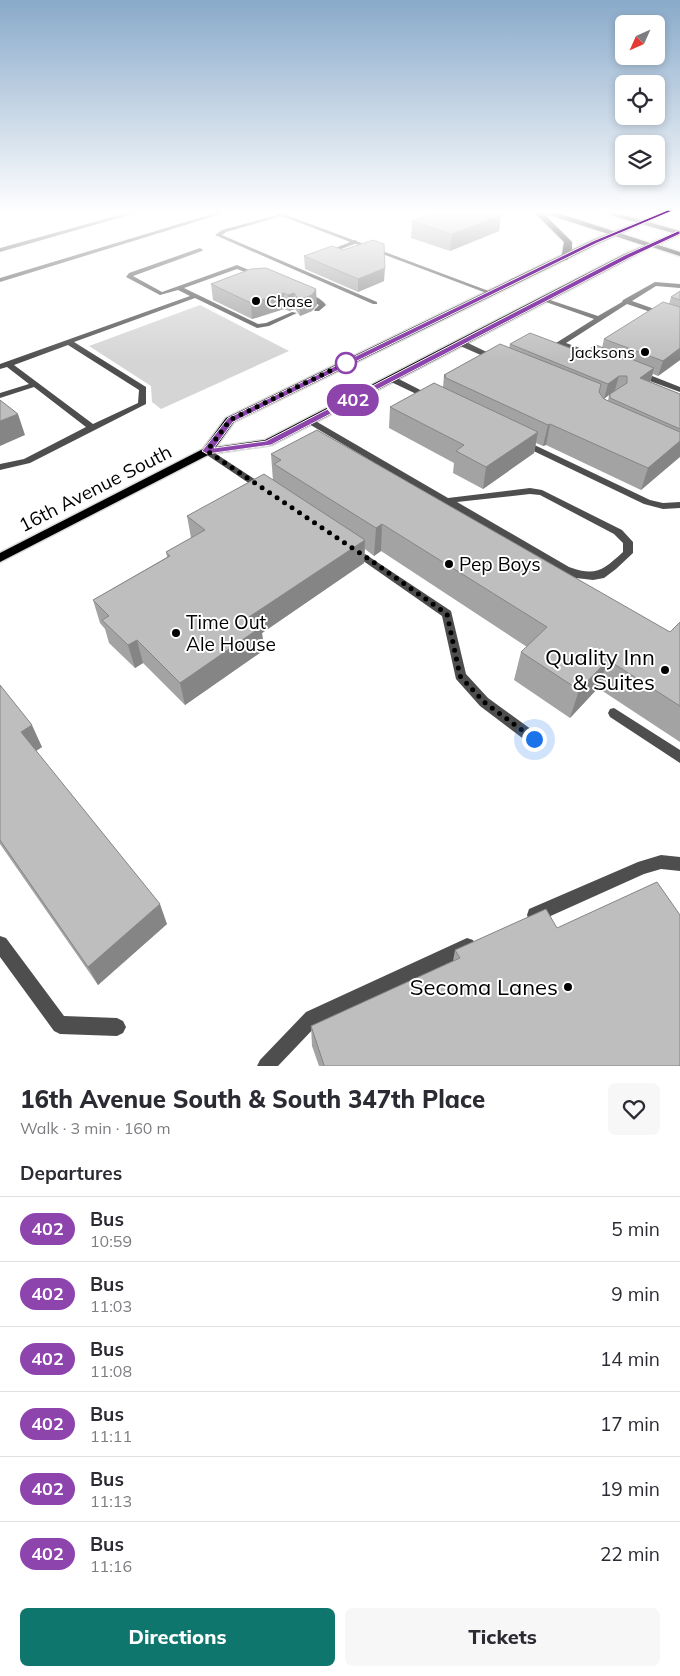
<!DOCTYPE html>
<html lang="en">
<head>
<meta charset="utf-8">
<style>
  :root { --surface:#fff; --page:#f7f7f7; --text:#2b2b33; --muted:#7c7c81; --line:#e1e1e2; --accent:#0f766e }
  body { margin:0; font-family:Mulish,sans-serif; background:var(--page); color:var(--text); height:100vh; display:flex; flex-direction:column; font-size:19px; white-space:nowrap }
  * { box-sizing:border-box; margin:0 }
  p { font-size:16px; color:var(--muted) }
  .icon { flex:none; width:28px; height:28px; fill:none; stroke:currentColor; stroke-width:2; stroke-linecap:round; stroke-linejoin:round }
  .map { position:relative; height:1066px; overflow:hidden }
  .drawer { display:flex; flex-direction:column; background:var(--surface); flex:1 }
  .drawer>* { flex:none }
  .badge { padding:0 10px; border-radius:16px; font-size:18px; line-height:32px }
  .needle { width:32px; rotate:225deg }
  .controls { position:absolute; left:615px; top:15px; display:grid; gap:10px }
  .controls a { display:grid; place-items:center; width:50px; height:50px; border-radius:8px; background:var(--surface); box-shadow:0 2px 8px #0003; font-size:25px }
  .you { position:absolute; width:25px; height:25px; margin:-12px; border:4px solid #fff; border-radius:50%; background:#1a73e8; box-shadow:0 0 0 8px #1a73e833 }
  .map>.badge { position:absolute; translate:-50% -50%; box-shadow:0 0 0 2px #fff }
  h2 { padding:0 20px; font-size:19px; line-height:45px }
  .round { display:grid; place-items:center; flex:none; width:52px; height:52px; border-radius:8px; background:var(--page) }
  .overview { display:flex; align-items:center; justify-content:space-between; height:85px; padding:0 20px }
  h1 { font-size:24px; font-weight:800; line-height:38px }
  .cta { display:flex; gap:10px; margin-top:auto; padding:10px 20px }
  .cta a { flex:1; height:58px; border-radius:8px; background:var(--accent); color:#fff; font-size:20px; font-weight:800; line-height:58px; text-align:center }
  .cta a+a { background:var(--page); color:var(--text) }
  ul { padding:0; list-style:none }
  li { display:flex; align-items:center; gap:15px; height:65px; padding:0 20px; border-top:1px solid var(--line) }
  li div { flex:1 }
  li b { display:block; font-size:19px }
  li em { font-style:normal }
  li .badge { min-width:55px; font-weight:700; text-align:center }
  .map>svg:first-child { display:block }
  .green { fill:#d5d5d5 }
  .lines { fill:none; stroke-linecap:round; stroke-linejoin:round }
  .primary-casing { stroke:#dbdbdb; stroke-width:3 }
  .trunk-casing { stroke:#dbdbdb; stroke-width:2 }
  .motorway-casing { stroke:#dbdbdb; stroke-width:3 }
  .service { fill:#4e4e4e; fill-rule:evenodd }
  .minor { fill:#4e4e4e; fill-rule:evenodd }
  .primary { fill:#000; fill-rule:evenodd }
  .trunk { fill:#000; fill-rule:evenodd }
  .motorway { fill:#000; fill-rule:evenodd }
  .wall { fill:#a3a3a3; fill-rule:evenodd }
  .shaded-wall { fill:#858585 }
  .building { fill:#bebebe; stroke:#858585 }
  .line { fill:#8e44ad; stroke:#fff }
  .walk { stroke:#000; stroke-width:5; stroke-dasharray:0 9 }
  .poi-dot { fill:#000; stroke:#fff; stroke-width:2 }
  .stop-dot { fill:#fff; stroke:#8e44ad; stroke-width:2.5 }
  .labels { text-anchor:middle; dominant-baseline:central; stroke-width:4; stroke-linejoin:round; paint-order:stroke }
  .far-poi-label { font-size:16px; fill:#000; stroke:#fff; text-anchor:start }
  .street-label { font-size:19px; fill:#000; stroke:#fff }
  .poi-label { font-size:19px; fill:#000; stroke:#fff; text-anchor:start }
  .near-poi-label { font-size:22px; fill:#000; stroke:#fff; text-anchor:end }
</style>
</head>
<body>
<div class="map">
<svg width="680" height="1066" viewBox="0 0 680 1066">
  <rect width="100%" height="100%" fill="#fff"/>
  <path class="green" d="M200 305 289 351 161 409 152 402 151 386 89 346Z"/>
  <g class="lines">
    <g class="primary-casing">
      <path id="primary" d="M664 211H673L598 244 234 422 216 447 265 440 624 254 680 230V235L658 245 680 252V256L652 247 272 445 210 454 0 562V553L203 449 226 418 592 240Z"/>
    </g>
    <g class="trunk-casing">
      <path id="trunk" d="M533 211H552L656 245 649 247 543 213 572 242V252L567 260H561L564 242Z"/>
    </g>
    <g class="motorway-casing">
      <path id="motorway" d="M596 211H609L680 231V235Z"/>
    </g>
    <path class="service" d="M134 211H143L0 252V248Z
      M281 214 286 215 226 232 222 235 377 302V304H373L215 235 222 230Z
      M355 240 357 241V243L328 254 323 253Z
      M200 248 203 250 202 251 133 276 162 292 237 265 261 275 258 277 237 269 184 288 258 324 266 323 292 312 297 313 269 326 257 328 195 298 74 342 146 387V404L30 463 0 470V464L24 459 86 427 34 387 0 398V393L29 384 7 367 0 369V364L190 296 178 290 160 295 126 277 129 273ZM68 345 139 390 138 403 93 424 14 365Z
      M655 282 680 284V288L656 286 632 301 680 318V322L627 304 566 343 599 355V359H593L556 343 594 319 543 301V299H547L598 316 622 302 623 300Z
      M302 294C310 293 321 298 326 305L319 311H315L314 310 319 305 302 296Z
      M458 341H464L499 358 498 360H492L458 345Z
      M636 372H642L680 387V392L636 376Z
      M389 377H395L434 397 430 399H427L389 381Z
      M312 419 448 498 530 488 542 490 622 530 633 542V553L616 569 604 578 593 580 576 578 561 573 445 504 441 503 439 501 309 424 308 422ZM530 494 540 495 614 534 623 543V552C603 570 596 577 569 567L457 502Z
      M524 440 650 500 663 503 680 502V508L663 509 644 504 521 445 520 443Z
      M207 448 265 486 267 488 265 490H259L204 453 203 451 204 449Z
      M353 546 451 611 466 674 488 698 539 735 541 739 539 743 534 745 529 743 480 706 456 679 442 616 349 551 348 549Z
      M614 708 680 750V763L610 717 608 713 610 709Z
      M661 855 680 857V871L661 869 644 874 535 923 529 921 527 915 529 909 638 862Z
      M0 936 6 938 64 1016 117 1018 123 1021 126 1027 123 1033 117 1036 60 1034 54 1031 0 957Z
      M467 938 473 940 475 946 473 952 318 1024 278 1066H257L260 1060 306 1012Z"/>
    <path class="minor" d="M222 211H231L0 282V278Z
      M268 211H276L494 293 489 294Z"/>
    <use href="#primary" class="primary"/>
    <use href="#trunk" class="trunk"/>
    <use href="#motorway" class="motorway"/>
  </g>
  <path class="wall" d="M501 215 499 231 450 251 411 238 412 221Z
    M304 256 384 281 358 292 305 269Z
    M251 269 317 305 312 311 300 316 295 309 289 311 284 309 252 319 213 300 211 284Z
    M680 291V360L658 376 653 374 650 382 680 394V456L641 490 546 445 543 446 536 443 534 453 483 489 453 473 454 463 389 428 390 407 443 388 444 375 509 348 510 344 583 353 602 348 604 339 669 304 671 297ZM609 395 608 401 604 399Z
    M271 454 670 632 680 622V742L598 688 570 718 514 680 521 652 527 647 381 551 374 556 365 549 364 563 262 633 264 650 185 705 143 663 135 668 109 643 105 629 100 623 93 600 167 557 166 552 191 538 187 516 273 481Z
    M0 685 42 747 36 751 167 924 98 985 0 844Z
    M557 928 680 1066H319L312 1046 311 1026 453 961 455 950Z"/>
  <path class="shaded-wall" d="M501 215 499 231 450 251 452 234Z
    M385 268 384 281 358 292V279Z
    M316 289 317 305 312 311 300 316 299 300Z
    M284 293V309L252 319 251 303Z
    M294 293 295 309 289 311 288 295Z
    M680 348V360L658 376 663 361Z
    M654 368 650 382 640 378Z
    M619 376 615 390 604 399 608 384Z
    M18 414 25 435 0 446V421Z
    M550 424 546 445 543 446 548 425Z
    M538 432 534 453 483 489 486 467Z
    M680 441V457L641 490 648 468Z
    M382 524 381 551 374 556 376 528Z
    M365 540 364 563 262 633 264 650 185 705 180 683 249 617Z
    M137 640 143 663 135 668 128 645Z
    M608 660 598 688 570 718 579 690Z
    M32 725 42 747 31 754 21 732Z
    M160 904 167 924 98 985 88 967Z"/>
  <path class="building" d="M440 211H488L501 215 452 234 412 221Z
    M373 240 384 244 385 268 358 279 304 256 332 246 343 250Z
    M266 268 316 289 312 295 299 300 294 293 288 295 284 293 251 303 211 284 251 269Z
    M680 291V300L671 297Z
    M663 302 680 307V348L663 361 604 339Z
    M530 333 583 353 596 345 654 368 640 378 680 394V429L610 398V394L627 383V376H619L608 384 510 344Z
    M500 344 601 384 599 392 604 399 680 432V441L648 468 550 424 548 425 444 377 446 376 444 375Z
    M434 383 538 432 486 467 456 451 464 445 390 407Z
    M0 400 18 414 0 421Z
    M317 430 670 632 680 622V706L608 660 579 690 521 652 547 627 382 524 376 528 274 464 281 460 271 454Z
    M264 474 365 540 249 617 261 627 180 683 137 640 128 645 102 620 109 616 93 600 170 556 166 552 205 530 187 516Z
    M0 685 32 725 21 732 160 904 88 967 0 840Z
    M657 882 680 915V1066H323L324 1065 311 1026 460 958 455 950 546 909 557 928Z"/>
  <linearGradient id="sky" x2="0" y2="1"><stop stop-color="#89aaca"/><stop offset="0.59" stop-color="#fff"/><stop offset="1" stop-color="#fff" stop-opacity="0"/></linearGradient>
  <rect width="680" height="360" fill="url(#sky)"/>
  <path class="line" d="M668 210 672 211 597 243 233 422 214 448 266 441 625 255 678 231H680V234L629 258 271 445 207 454 202 451 228 418 593 241Z"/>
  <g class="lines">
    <path class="walk" d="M346 363 350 361 230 420 207 451 366 557 447 614 460 676 484 702 534 739"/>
  </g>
  <g class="poi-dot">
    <circle cx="256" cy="301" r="5"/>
    <circle cx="645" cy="352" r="5"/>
    <circle cx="449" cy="564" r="5"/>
    <circle cx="176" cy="633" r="5"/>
    <circle cx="665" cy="670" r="5"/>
    <circle cx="568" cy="987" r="5"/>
  </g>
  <circle class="stop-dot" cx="346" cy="363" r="10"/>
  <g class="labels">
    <g class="far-poi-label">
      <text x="266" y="301">Chase</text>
      <text x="635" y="352" text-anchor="end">Jacksons</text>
    </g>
    <g class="street-label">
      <text transform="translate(95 488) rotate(-27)">16th Avenue South</text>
    </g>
    <g class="poi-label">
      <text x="459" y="564">Pep Boys</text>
      <text x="186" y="622">Time Out<tspan x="186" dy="22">Ale House</tspan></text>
    </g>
    <g class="near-poi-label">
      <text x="655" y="657">Quality Inn<tspan x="655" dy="25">&amp; Suites</tspan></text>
      <text x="558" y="987">Secoma Lanes</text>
    </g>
  </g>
</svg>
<div class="controls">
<a><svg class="needle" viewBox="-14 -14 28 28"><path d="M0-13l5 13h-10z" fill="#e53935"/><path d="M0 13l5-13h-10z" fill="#7c7c81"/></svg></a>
<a><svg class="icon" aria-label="locate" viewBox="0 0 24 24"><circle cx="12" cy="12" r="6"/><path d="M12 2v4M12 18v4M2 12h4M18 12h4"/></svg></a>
<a><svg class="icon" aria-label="layers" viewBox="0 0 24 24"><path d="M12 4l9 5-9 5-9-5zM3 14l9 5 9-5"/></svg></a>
</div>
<div class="you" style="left:534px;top:739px"></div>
<b class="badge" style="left:353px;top:400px;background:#8e44ad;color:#fff">402</b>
</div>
<section class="drawer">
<div class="overview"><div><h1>16th Avenue South &amp; South 347th Place</h1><p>Walk · 3 min · 160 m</p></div><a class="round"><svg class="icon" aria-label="heart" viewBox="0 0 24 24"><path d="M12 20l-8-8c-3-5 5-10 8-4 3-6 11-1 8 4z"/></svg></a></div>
<h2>Departures</h2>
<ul>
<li><span class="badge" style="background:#8e44ad;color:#fff">402</span><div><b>Bus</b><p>10:59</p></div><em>5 min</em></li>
<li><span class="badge" style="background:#8e44ad;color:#fff">402</span><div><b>Bus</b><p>11:03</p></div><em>9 min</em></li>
<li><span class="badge" style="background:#8e44ad;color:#fff">402</span><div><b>Bus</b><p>11:08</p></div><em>14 min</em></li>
<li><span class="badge" style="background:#8e44ad;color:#fff">402</span><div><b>Bus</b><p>11:11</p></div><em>17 min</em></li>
<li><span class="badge" style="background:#8e44ad;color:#fff">402</span><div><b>Bus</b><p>11:13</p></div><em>19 min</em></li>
<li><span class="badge" style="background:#8e44ad;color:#fff">402</span><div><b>Bus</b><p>11:16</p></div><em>22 min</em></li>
</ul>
<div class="cta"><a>Directions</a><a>Tickets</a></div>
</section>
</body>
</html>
